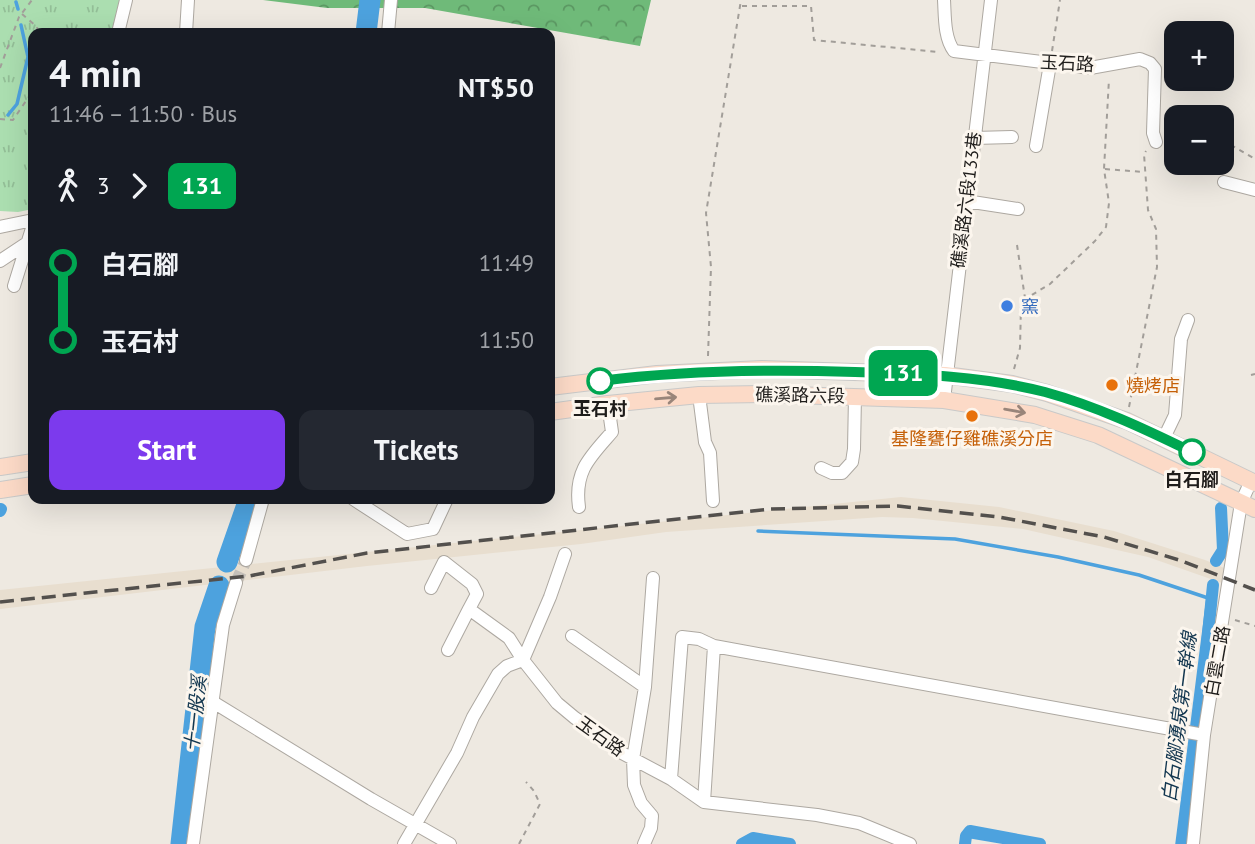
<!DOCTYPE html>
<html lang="en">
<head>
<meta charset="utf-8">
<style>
  :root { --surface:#171b24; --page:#242831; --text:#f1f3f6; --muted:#9ea1a6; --accent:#7c3aed }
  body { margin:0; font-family:"PT Sans","Noto Sans TC",sans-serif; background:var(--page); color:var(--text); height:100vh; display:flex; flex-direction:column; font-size:26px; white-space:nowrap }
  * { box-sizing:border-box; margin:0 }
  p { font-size:23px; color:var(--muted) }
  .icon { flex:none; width:38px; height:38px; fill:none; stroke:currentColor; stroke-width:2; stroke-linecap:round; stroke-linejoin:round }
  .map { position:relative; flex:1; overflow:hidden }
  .drawer { position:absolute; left:28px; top:28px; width:527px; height:476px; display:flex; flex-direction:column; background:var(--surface); border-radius:14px; box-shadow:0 7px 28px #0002 }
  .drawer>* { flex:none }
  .badge { padding:0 14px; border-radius:10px; font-size:24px; line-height:46px }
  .tools { position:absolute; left:1164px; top:21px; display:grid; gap:14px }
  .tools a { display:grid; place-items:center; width:70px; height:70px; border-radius:14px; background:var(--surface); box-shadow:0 7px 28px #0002; font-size:35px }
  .map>.badge { position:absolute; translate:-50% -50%; box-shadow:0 0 0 4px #fff }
  .legs { display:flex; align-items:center; gap:10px; height:77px; padding:0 21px; font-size:23px }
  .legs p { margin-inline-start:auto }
  .head { display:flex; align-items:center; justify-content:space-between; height:119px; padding:0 21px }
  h1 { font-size:38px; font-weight:800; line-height:52px }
  .primary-button { display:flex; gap:14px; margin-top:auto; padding:14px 21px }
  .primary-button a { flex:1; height:80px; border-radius:14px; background:var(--accent); color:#fff; font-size:28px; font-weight:800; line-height:80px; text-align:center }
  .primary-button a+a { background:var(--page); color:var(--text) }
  ul { padding:0 21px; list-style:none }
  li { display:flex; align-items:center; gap:24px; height:77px; font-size:26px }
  li i { display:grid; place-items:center; width:10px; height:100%; margin:0 9px; background:currentColor }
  li i::after { content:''; width:18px; height:18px; margin:-9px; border:5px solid; border-radius:50%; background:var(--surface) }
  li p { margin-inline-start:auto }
  li:first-child i { background:linear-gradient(#0000 50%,currentColor 0) }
  li:last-child i { background:linear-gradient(currentColor 50%,#0000 0) }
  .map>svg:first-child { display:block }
  .built { fill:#e8decf }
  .forest { fill:url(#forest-crowns) }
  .park { fill:url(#park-tufts) }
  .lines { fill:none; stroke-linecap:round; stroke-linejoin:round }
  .stream { stroke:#4da2de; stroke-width:3.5 }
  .canal { stroke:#4da2de; stroke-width:12 }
  .river { stroke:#4da2de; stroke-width:21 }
  .minor-tunnel { stroke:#c5c0b9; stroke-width:12; stroke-dasharray:12 6; stroke-linecap:butt }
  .minor-casing { stroke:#ada8a1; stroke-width:14 }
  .major-casing { stroke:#c9c9c8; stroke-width:18 }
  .path { stroke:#a29e99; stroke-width:2; stroke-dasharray:5 5; stroke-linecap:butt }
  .minor { stroke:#fff; stroke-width:12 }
  .major { stroke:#fcdac7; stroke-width:16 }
  .rail { stroke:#53504d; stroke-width:3.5; stroke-dasharray:14 7; stroke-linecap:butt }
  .oneway { stroke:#99857a }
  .line-1-casing { stroke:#fff; stroke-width:16 }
  .line-1 { stroke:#00a651; stroke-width:10 }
  .shop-dot { fill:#3f7fe0; stroke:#fcf6ee; stroke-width:2.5 }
  .stop-1-dot { fill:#fff; stroke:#00a651; stroke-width:3.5 }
  .food-dot { fill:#e8710a; stroke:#fcf6ee; stroke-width:2.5 }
  .labels { text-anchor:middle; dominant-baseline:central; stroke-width:6; stroke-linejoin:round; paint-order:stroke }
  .street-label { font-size:18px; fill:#1f1d1b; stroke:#fcf6ee }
  .shop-label { font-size:18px; fill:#366cbe; stroke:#fcf6ee; text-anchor:start }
  .food-label { font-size:18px; fill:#c56008; stroke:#fcf6ee; text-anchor:start }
  .stop-label { font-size:18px; font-weight:bold; fill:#1f1d1b; stroke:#fcf6ee }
  .water-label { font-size:19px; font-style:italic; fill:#12364f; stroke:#fcf6ee }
</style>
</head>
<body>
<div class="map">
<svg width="1255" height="844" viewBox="0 0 1255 844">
  <defs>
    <pattern id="forest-crowns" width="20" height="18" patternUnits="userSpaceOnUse" patternTransform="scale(1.75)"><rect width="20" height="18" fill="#6fba79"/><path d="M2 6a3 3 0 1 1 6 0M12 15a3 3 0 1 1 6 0" fill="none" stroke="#5b9762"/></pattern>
    <pattern id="park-tufts" width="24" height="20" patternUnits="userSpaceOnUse" patternTransform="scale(1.75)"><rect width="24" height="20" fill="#abdeb0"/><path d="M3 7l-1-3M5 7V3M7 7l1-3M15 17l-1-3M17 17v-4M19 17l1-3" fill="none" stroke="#93be97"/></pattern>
  </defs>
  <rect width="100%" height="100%" fill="#eee9e1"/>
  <path class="built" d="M901 497 999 507 1114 531 1205 560 1229 570 1225 584 1148 557 1023 529 913 518 882 517 666 532 581 544 367 566 0 609V590Z"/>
  <path class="forest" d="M263 0H651L640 46 425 8H327Z"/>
  <path class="park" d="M0 0H121L112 33H33V209L18 212 0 211Z"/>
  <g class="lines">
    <path class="stream" d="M16 2 18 9
      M8 115 17 104 28 57 21 25
      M758 531 955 539 1058 557 1139 575 1208 598
      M966 836 1013 844
      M1177 844 1208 598 1212 597"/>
    <path class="canal" d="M0 511 1 509
      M1216 561 1223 550 1221 508
      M1199 724 1213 585
      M742 844 753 838 790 844
      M965 844 966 836 970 831 1040 844
      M1182 844 1196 743"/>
    <path class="river" d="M366 33 370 0
      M227 562 249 499
      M181 844 205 627 219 586"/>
    <path class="minor-tunnel" d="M236 583 246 560"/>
    <g class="minor-casing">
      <path id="minor" d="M944 0C945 16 944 38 954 51L1090 68 1140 59 1150 63 1155 69 1153 133 1156 142
        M118 33 126 0
        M186 33 188 0
        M388 33 391 0
        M974 138 1012 137
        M1036 146 1050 64
        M1224 182 1255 190
        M966 201 1018 209
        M0 227 33 220
        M0 261 30 241
        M14 286 33 225
        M699 395 705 442 710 453 713 501
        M944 400 991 0
        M1164 438 1175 415 1181 339 1188 320
        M821 468 832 473H842L852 462 854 449 855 396
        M353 499 407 534 433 529 447 499
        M579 507C574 471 590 457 612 432L608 404
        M246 560 263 499
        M431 588 444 562 472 584 477 594 469 609 509 638 523 660
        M572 636 645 687
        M448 650 469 609
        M523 660 550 597 565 554
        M213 702 371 799 450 844
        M671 779 682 637 699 639 714 646
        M704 802 714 646 1204 735
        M193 844 223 625 236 583
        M404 844 457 753 473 717 498 674 507 666 523 660 557 703 575 718 606 738 622 753 671 779 704 802 817 815 859 823 910 844
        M644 844 651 828 652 816 641 803 634 785 633 759 645 687 653 578
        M1193 844 1204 735 1241 503 1251 481"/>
    </g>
    <g class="major-casing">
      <path id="major" d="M550 387 657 374 762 369 945 375 1012 384 1047 393 1127 421 1255 483
        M550 412 608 404 699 395 763 394 944 400 1035 415 1098 435 1255 509
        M0 467 33 462
        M0 490 33 485"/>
    </g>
    <path class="path" d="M742 6H811L814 40 939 52
      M22 14 37 27 38 33
      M1052 51 1060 0
      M0 68 19 17 32 0
      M0 119 13 120 32 92 33 70
      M1165 133 1176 130
      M1222 140 1255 159
      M1105 169 1144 172
      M1017 245 1025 298
      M708 356 711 267 706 213 741 0
      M1014 369 1020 348 1021 306 1025 299 1050 284 1095 241 1106 227 1109 203 1104 169 1109 79
      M1251 375 1255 374
      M1129 407 1157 267 1156 229 1148 210 1144 154 1146 151
      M1235 620 1255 626
      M519 844 540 804 534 791 526 782"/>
    <use href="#minor" class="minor"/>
    <use href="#major" class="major"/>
    <path class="rail" d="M0 602 249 576 367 553 770 509 898 506 999 517 1104 537 1182 561 1255 590"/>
  </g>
  <defs><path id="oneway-shaft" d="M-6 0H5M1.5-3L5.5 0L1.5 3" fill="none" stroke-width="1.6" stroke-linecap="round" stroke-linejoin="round" transform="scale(1.75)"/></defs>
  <g class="oneway">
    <use href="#oneway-shaft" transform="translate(666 398) rotate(-5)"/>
    <use href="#oneway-shaft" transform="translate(1015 411) rotate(10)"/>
  </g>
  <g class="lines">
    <g class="line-1-casing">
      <path id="line-1" d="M600 381C686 370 769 369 855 372 919 374 983 376 1045 392 1096 406 1145 429 1192 452"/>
    </g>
    <use href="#line-1" class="line-1"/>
  </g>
  <circle class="shop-dot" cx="1007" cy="306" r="7"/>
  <g class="stop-1-dot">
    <circle cx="600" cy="381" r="12"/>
    <circle cx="1192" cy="452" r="12"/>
  </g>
  <g class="food-dot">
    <circle cx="1112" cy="385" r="7"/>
    <circle cx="972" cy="416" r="7"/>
  </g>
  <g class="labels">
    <g class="street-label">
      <text transform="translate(1067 63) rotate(3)">玉石路</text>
      <text transform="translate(966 200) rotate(-83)">礁溪路六段133巷</text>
      <text transform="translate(800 395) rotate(1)">礁溪路六段</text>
      <text transform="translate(1217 661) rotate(-80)">白雲二路</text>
      <text transform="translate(601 736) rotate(36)">玉石路</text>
    </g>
    <g class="shop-label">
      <text x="1021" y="306">窯</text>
    </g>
    <g class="food-label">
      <text x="1126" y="385">燒烤店</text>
      <text x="972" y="438" text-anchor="middle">基隆甕仔雞礁溪分店</text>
    </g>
    <g class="stop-label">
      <text x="600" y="408">玉石村</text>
      <text x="1192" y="479">白石腳</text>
    </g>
    <g class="water-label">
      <text transform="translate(195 714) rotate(-84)">十一股溪</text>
      <text transform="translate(1179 717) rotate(-83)">白石腳湧泉第一幹線</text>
    </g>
  </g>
</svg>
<div class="tools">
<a>+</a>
<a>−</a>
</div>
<b class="badge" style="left:903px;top:373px;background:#00a651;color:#fff">131</b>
<section class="drawer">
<div class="head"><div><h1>4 min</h1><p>11:46 – 11:50 · Bus</p></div><b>NT$50</b></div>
<div class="legs"><svg class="icon" aria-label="walk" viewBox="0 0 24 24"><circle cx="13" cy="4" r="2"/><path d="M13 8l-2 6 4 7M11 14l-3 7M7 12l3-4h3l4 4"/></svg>3<svg class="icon" aria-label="forward" viewBox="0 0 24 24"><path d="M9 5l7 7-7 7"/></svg><b class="badge" style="background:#00a651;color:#fff">131</b></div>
<ul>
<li><i style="color:#00a651"></i><b>白石腳</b><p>11:49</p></li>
<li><i style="color:#00a651"></i><b>玉石村</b><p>11:50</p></li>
</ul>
<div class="primary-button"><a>Start</a><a>Tickets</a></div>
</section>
</div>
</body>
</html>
